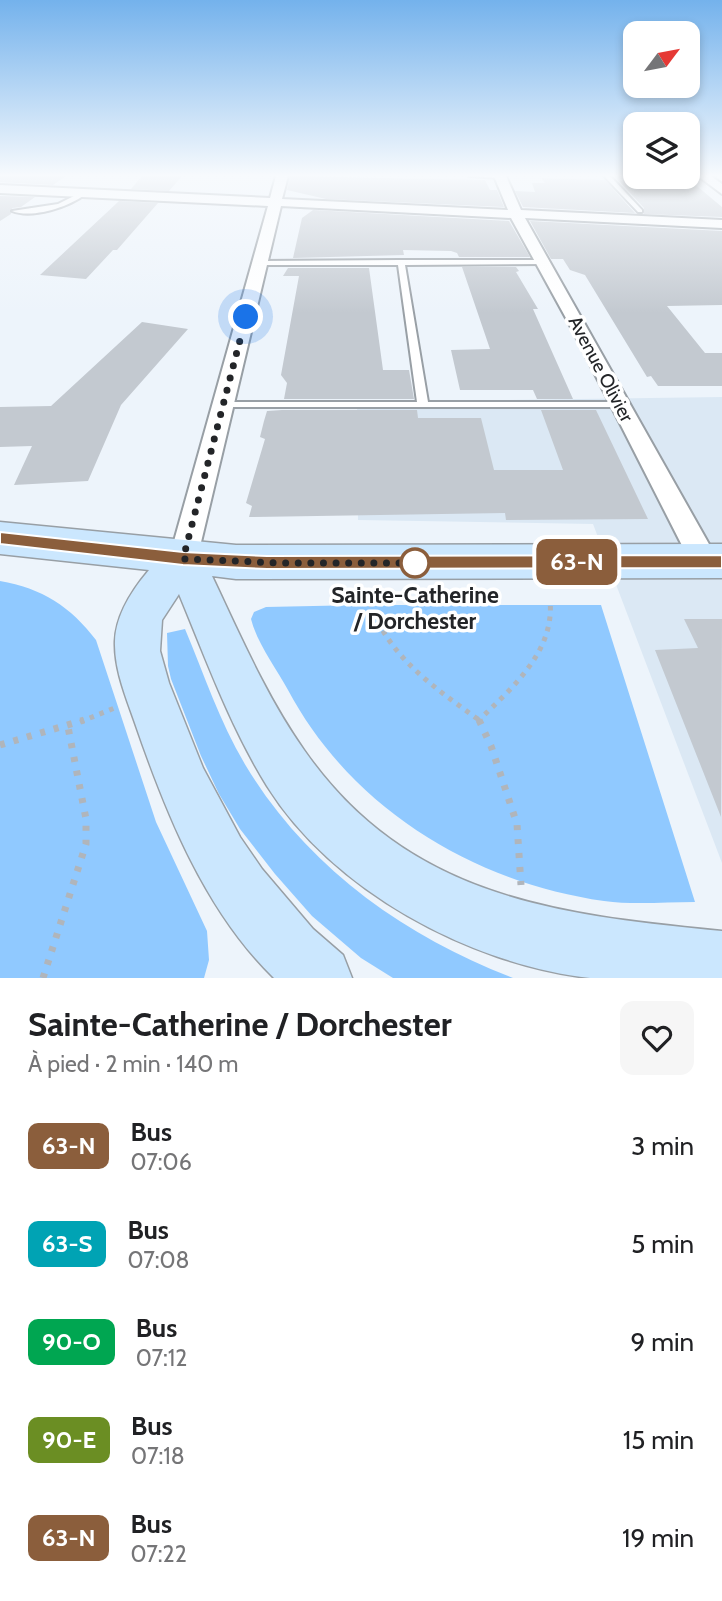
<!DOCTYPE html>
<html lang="fr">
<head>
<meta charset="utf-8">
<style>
  :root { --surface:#fff; --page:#f6f6f6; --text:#202124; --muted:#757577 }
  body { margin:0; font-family:Cabin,sans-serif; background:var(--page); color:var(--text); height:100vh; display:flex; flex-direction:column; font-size:26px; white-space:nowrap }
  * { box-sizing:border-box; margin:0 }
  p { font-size:23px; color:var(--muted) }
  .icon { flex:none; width:38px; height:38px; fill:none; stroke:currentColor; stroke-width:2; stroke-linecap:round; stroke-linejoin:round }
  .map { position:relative; height:978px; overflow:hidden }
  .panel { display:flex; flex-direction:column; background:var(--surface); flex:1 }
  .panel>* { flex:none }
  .badge { padding:0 14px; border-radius:10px; font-size:24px; line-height:46px }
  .needle { width:46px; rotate:58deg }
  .tools { position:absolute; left:623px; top:21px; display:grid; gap:14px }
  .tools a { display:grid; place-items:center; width:77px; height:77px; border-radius:14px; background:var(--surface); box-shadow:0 4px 10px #0003; font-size:35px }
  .you { position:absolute; width:35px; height:35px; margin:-18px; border:5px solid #fff; border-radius:50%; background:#1a73e8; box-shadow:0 0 0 10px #1a73e833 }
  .map>.badge { position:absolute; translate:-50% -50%; box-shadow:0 0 0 4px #fff }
  .round { display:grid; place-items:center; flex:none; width:74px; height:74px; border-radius:14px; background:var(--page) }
  .summary { display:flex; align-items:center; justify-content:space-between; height:119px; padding:0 28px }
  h1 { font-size:33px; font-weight:700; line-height:52px }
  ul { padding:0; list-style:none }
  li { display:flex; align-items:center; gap:21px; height:98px; padding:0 28px }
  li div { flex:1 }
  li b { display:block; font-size:26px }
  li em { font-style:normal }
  li .badge { min-width:77px; font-weight:700; text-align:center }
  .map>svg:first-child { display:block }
  .built { fill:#dbe8f4 }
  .green { fill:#90c9ff }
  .building { fill:#c3c9d0 }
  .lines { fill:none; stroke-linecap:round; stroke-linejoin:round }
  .lane-casing { stroke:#989fa5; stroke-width:4 }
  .street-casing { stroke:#989fa5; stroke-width:4 }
  .secondary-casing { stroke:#989fa5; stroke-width:3 }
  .path-far1 { stroke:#b0b5bb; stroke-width:5; stroke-dasharray:4.5 6; stroke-linecap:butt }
  .path { stroke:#b0b5bb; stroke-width:7; stroke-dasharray:5 9; stroke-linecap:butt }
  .lane { fill:#fff; fill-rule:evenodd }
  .street { fill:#fff; fill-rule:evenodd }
  .secondary { fill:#cbe7fe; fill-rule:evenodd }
  .line { fill:#8b5e3c; stroke:#fff; stroke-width:2 }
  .walk { stroke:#232528; stroke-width:7; stroke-dasharray:0 12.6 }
  .stop-dot { fill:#fff; stroke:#8b5e3c; stroke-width:3.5 }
  .labels { text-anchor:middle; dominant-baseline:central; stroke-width:7; stroke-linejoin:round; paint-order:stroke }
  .far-street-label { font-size:19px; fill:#232528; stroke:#fff }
  .stop-label { font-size:23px; font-weight:bold; fill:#232528; stroke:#fff }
</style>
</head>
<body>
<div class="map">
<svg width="722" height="978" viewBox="0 0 722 978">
  <rect width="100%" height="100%" fill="#edf4fb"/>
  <path class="built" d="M722 397V863L593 524 358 520 357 402Z"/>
  <path class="green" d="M0 581C42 588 71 607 96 640L156 822 207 931 209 960 204 978H0Z
    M361 605H601L695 902C665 902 633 905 604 901 472 882 351 808 288 690 276 668 257 643 251 619L254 612 266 607Z
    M185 629C204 674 220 723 246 766 307 867 404 936 513 978H393L361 958 312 916 275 874 240 829 219 794 201 756 171 679 168 666 167 633Z"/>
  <path class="building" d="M0 176H66L53 185 0 182Z
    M142 176H182L169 191 131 189Z
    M290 176 485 180 490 190H497L504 207 326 199 287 190Z
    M622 177H686L722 207V217L644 214V208L619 181 626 182Z
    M541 178 605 180 635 213 523 207 515 191 535 192 532 183H545Z
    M0 196 35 197 21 207 12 208 11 214 0 221Z
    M119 201 158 203 117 250H113L86 279 40 275Z
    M313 210 509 221 530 257H459L457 253 451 251 403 250 404 255 293 258 302 218Z
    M530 221 722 231V305L667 306 705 353H722V386H658L651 376 647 377 585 275 570 270 563 259H551Z
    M462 267H516L519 271 516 272 538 309H533L573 399H537L533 390H460L451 350 490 349Z
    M288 268H369L383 370H409L414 399H284L287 383 281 375 299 276H283Z
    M142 322 188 329 121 405 88 481 14 485 32 446 0 447V407L51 406Z
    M282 410H417L418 418H481L494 470H563L541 410H596L648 519 506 520 505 513 249 517 252 506 246 503 265 439 260 437 264 421 267 411Z
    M684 619H722L721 817 655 650 698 648Z"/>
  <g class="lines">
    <g class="lane-casing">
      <path id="lane" d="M469 176H503L500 178Z
        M604 176H610L642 210V212H638Z
        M82 192 87 193C70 207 32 219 12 211L58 204Z
        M399 260H542L546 262 542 264 405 265 428 402H621L625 403 626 405 625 407H219L218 405 219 403 223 402H417L398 265H260L256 263 260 261Z"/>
    </g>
    <g class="street-casing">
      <path id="street" d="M276 176H288L282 199 508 210 494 176H506L521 210 722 220V228L525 218 714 553 718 561 714 569 704 573 694 569 572 329 511 218 281 206 197 559 193 567 183 571 173 567 169 559 268 206 0 193V185L270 198Z
        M698 176H711L722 184V194Z"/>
    </g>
    <g class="secondary-casing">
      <path id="secondary" d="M0 522 236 545 722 544V578L236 579 212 576C240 635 266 696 304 750 407 898 557 915 722 931V978C679 978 633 978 590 978 469 964 332 890 267 786 230 726 206 659 179 594L162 620 160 651 169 683 203 768 240 837 262 869 313 929 343 955 352 978H274C205 911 166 813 135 723 126 697 114 669 115 641 116 614 133 589 149 570L0 554Z"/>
    </g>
    <path class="path-far1" d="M370 602C387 656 435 688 479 720
      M80 722 117 707
      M480 722 479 720C513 687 555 651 550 600"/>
    <path class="path" d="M479 720 491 746 517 824 521 885
      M0 745 84 720
      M43 978 86 844V819L68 727"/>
    <use href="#lane" class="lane"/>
    <use href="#street" class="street"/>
    <use href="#secondary" class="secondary"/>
  </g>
  <linearGradient id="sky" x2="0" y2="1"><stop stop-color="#74b2ec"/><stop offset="0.56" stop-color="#f7fafd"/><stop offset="1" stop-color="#f7fafd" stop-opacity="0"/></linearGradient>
  <rect width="722" height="313" fill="url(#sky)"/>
  <path class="line" d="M0 532 183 552 267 556 722 555V568L267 569 183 565 0 544Z"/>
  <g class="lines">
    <path class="walk" d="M246 317 183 559 282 563H418H415"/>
  </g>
  <circle class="stop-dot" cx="415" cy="563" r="14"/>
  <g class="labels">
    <g class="far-street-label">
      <text transform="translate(601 369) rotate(62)">Avenue Olivier</text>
    </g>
    <g class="stop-label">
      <text x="415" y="595">Sainte-Catherine<tspan x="415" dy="26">/ Dorchester</tspan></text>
    </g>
  </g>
</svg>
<div class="tools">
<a><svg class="needle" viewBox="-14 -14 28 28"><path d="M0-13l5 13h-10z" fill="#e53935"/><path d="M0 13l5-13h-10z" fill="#757577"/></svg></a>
<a><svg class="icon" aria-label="layers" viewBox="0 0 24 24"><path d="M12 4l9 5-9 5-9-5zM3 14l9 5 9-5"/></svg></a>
</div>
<div class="you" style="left:246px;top:317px"></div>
<b class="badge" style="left:577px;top:562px;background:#8b5e3c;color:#fff">63-N</b>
</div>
<section class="panel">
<div class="summary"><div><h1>Sainte-Catherine / Dorchester</h1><p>À pied · 2 min · 140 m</p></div><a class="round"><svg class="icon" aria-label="heart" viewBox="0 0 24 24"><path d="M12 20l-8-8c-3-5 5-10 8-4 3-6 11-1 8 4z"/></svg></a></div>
<ul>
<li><span class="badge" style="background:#8b5e3c;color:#fff">63-N</span><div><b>Bus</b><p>07:06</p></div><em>3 min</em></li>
<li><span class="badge" style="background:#00a3b4;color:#fff">63-S</span><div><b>Bus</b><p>07:08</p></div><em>5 min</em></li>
<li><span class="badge" style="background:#00a651;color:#fff">90-O</span><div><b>Bus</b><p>07:12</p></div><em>9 min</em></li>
<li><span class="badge" style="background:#6b8e23;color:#fff">90-E</span><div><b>Bus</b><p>07:18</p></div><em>15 min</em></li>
<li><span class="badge" style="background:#8b5e3c;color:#fff">63-N</span><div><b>Bus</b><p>07:22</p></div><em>19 min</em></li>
</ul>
</section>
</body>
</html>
